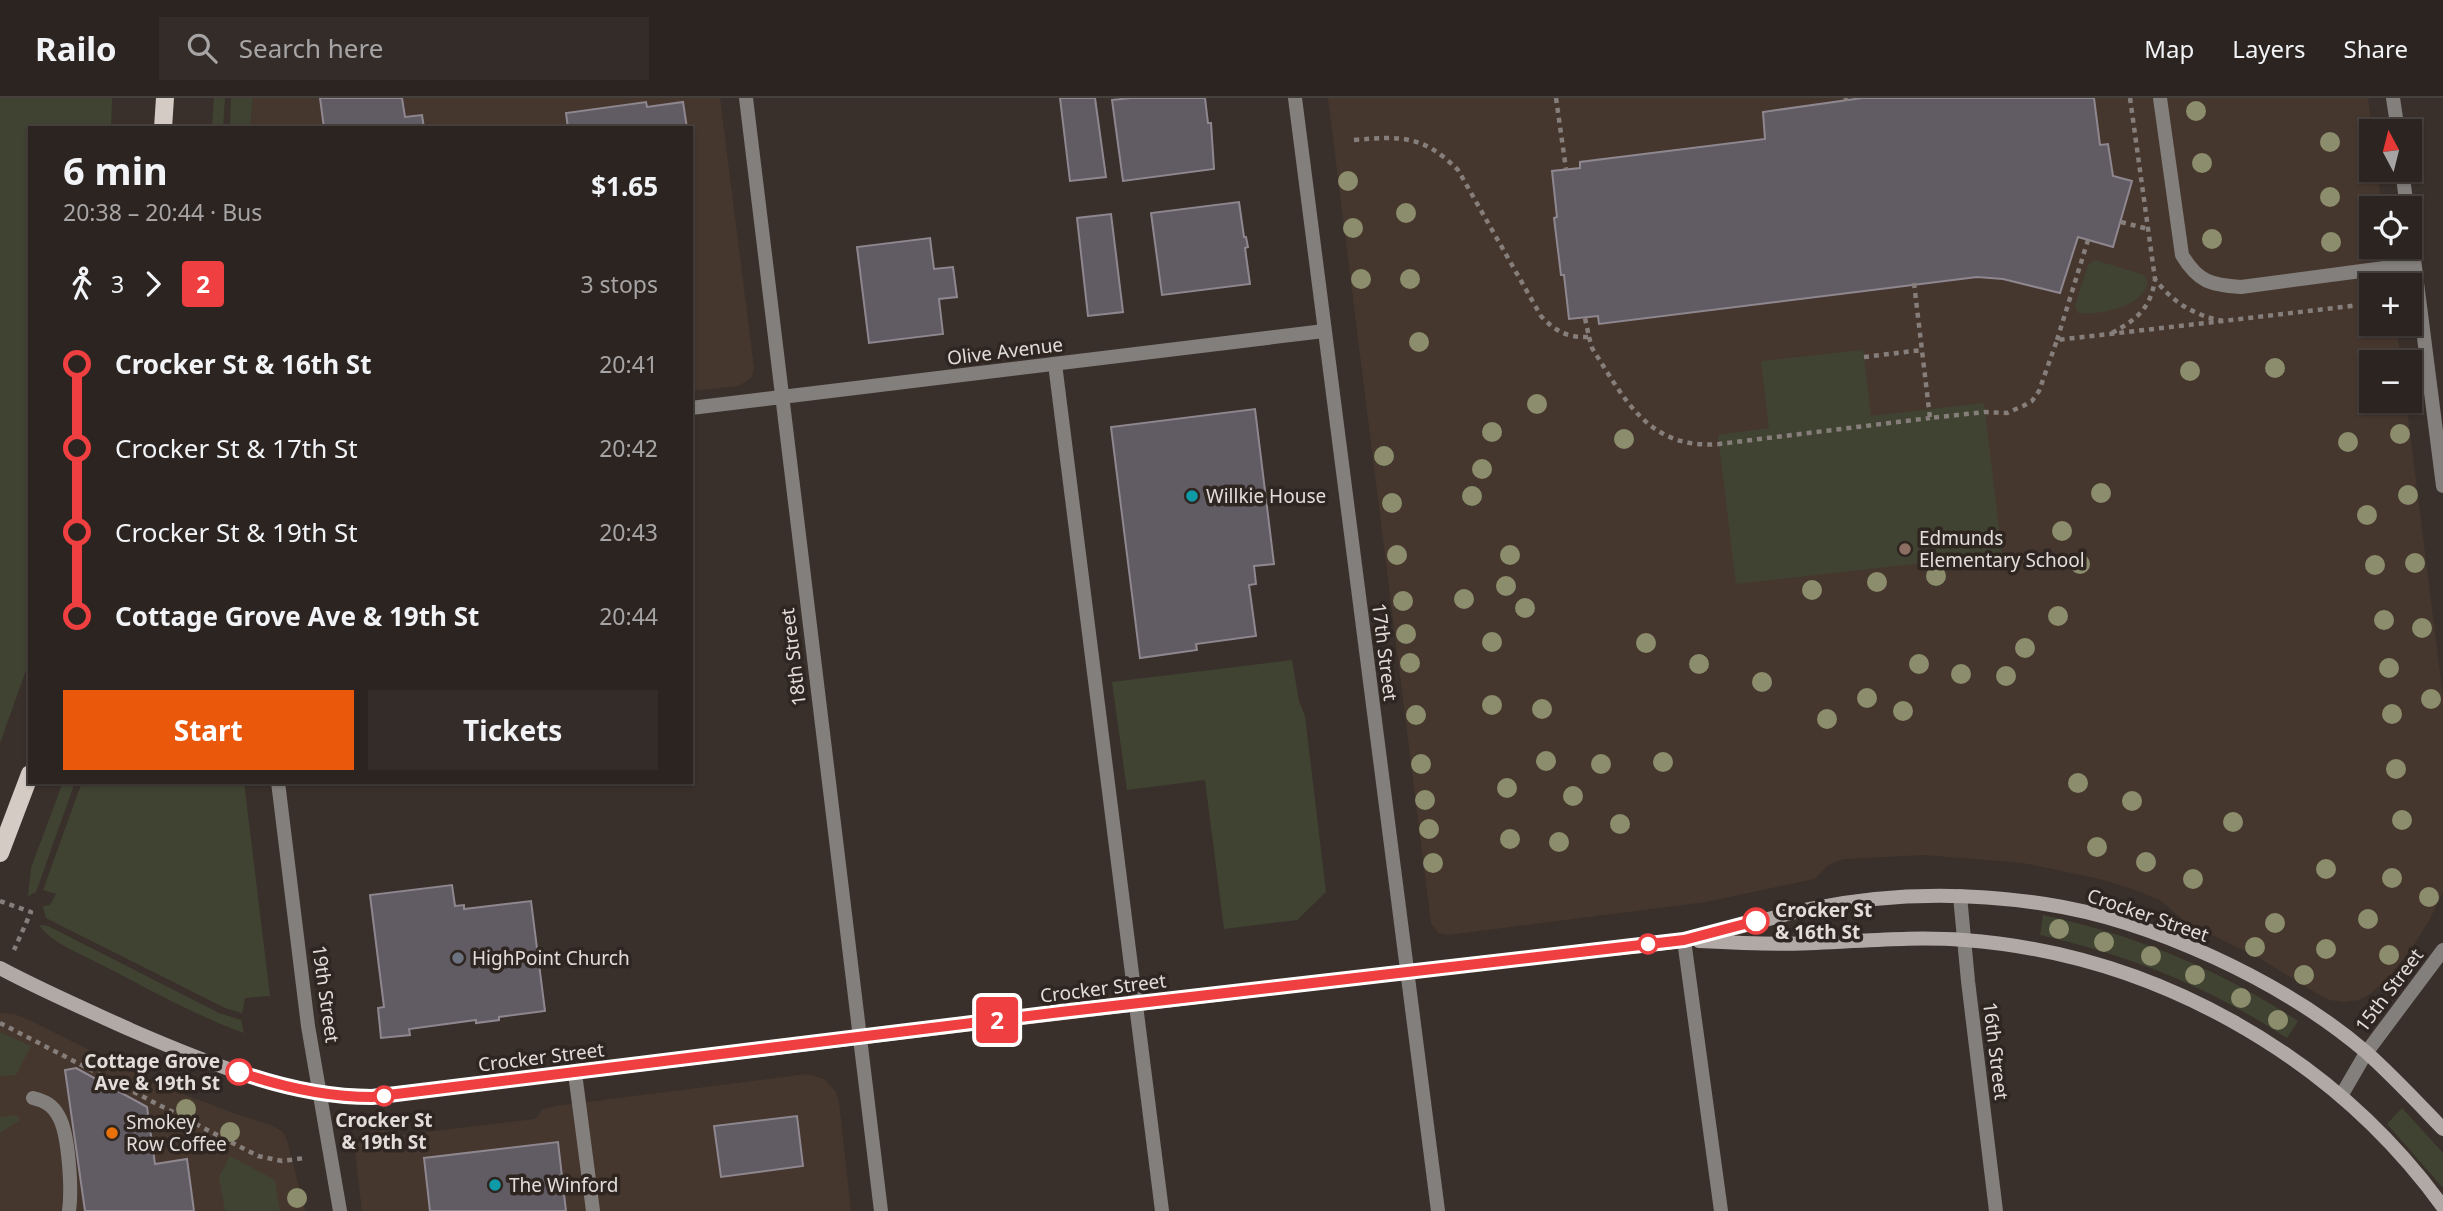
<!DOCTYPE html>
<html lang="en">
<head>
<meta charset="utf-8">
<style>
  :root { --surface:#2b2420; --page:#332c29; --text:#f1f3f6; --muted:#a6a4a5; --line:#47413e; --accent:#ea580c }
  body { margin:0; font-family:"Noto Sans",sans-serif; background:var(--page); color:var(--text); height:100vh; display:flex; flex-direction:column; font-size:26px; white-space:nowrap }
  * { box-sizing:border-box; margin:0 }
  p { font-size:23px; color:var(--muted) }
  .icon { flex:none; width:38px; height:38px; fill:none; stroke:currentColor; stroke-width:2; stroke-linecap:round; stroke-linejoin:round }
  .map { position:relative; flex:1; overflow:hidden }
  .side { position:absolute; left:28px; top:28px; width:665px; height:658px; display:flex; flex-direction:column; background:var(--surface); border-radius:0px; box-shadow:0 2px 5px #0004,0 0 0 2px var(--line) }
  .side>* { flex:none }
  .badge { padding:0 14px; border-radius:5px; font-size:24px; line-height:46px }
  .needle { width:46px; rotate:353deg }
  .controls { position:absolute; left:2359px; top:21px; display:grid; gap:14px }
  .controls a { display:grid; place-items:center; width:63px; height:63px; border-radius:0px; background:var(--surface); box-shadow:0 2px 5px #0004,0 0 0 2px var(--line); font-size:35px }
  .map>.badge { position:absolute; translate:-50% -50%; box-shadow:0 0 0 4px #fff }
  .legs { display:flex; align-items:center; gap:10px; height:77px; padding:0 35px; font-size:23px }
  .legs p { margin-inline-start:auto }
  .overview { display:flex; align-items:center; justify-content:space-between; height:119px; padding:0 35px }
  h1 { font-size:38px; font-weight:700; line-height:52px }
  .primary-button { display:flex; gap:14px; margin-top:auto; padding:14px 35px }
  .primary-button a { flex:1; height:80px; border-radius:0px; background:var(--accent); color:#fff; font-size:28px; font-weight:700; line-height:80px; text-align:center }
  .primary-button a+a { background:var(--page); color:var(--text) }
  ul { padding:0 35px; list-style:none }
  li { display:flex; align-items:center; gap:24px; height:84px; font-size:26px }
  li i { display:grid; place-items:center; width:10px; height:100%; margin:0 9px; background:currentColor }
  li i::after { content:''; width:18px; height:18px; margin:-9px; border:5px solid; border-radius:50%; background:var(--surface) }
  li p { margin-inline-start:auto }
  li:first-child i { background:linear-gradient(#0000 50%,currentColor 0) }
  li:last-child i { background:linear-gradient(currentColor 50%,#0000 0) }
  header { display:flex; align-items:center; gap:42px; box-sizing:border-box; height:98px; padding:0 35px; background:var(--surface); border-bottom:2px solid var(--line) }
  header strong { font-size:33px }
  nav { display:flex; gap:38px; margin-inline-start:auto; font-size:24px }
  .search { width:490px; height:63px; background:var(--page); display:flex; align-items:center; gap:18px; box-sizing:border-box; padding:0 24px; border-radius:0px; color:var(--muted); font-size:26px }
  .map>svg:first-child { display:block }
  .built { fill:#46372e }
  .green { fill:#404332 }
  .building { fill:#615b63; stroke:#8e8790; stroke-width:2 }
  .lines { fill:none; stroke-linecap:round; stroke-linejoin:round }
  .path { stroke:#867e7a; stroke-width:4.5; stroke-dasharray:5 5; stroke-linecap:butt }
  .lane { stroke:#837f7c; stroke-width:14 }
  .street { stroke:#837f7c; stroke-width:14 }
  .secondary { stroke:#b1a9a5; stroke-width:14 }
  .primary { stroke:#d4cbc5; stroke-width:18 }
  .tree { fill:#8b8d6c }
  .line-1-casing { stroke:#fff; stroke-width:16 }
  .line-1 { stroke:#ef3f40; stroke-width:10 }
  .culture-dot { fill:#0f9aa8; stroke:#2f2621; stroke-width:2.5 }
  .education-dot { fill:#8d6e63; stroke:#2f2621; stroke-width:2.5 }
  .stop-1-dot { fill:#fff; stroke:#ef3f40; stroke-width:3.5 }
  .worship-dot { fill:#6b7280; stroke:#2f2621; stroke-width:2.5 }
  .food-dot { fill:#e8710a; stroke:#2f2621; stroke-width:2.5 }
  .labels { text-anchor:middle; dominant-baseline:central; stroke-width:7; stroke-linejoin:round; paint-order:stroke }
  .street-label { font-size:19px; fill:#e2ddd9; stroke:#2f2621 }
  .poi-label { font-size:19px; fill:#e2ddd9; stroke:#2f2621; text-anchor:start }
  .stop-label { font-size:19px; font-weight:bold; fill:#e2ddd9; stroke:#2f2621; text-anchor:start }
</style>
</head>
<body>
<header>
<strong>Railo</strong>
<div class="search"><svg class="icon" aria-label="search" viewBox="0 0 24 24"><circle cx="10" cy="10" r="6"/><path d="M15 15l6 6"/></svg>Search here</div>
<nav><a>Map</a><a>Layers</a><a>Share</a></nav>
</header>
<div class="map">
<svg width="2443" height="1113" viewBox="0 0 2443 1113">
  <rect width="100%" height="100%" fill="#39302b"/>
  <path class="built" d="M253 0H720L754 270 752 279 739 288 691 293V30H250Z
    M1328 0H2368L2372 33 2371 72H2377L2382 110H2371V149H2387L2391 187H2371V226H2396L2401 264H2371V303H2406L2443 599V794L2429 823 2410 853 2387 881 2370 896 2359 902 2344 904 2330 902 2316 895 2261 861 2184 823 2160 802 2132 791 2100 781 2023 765 1924 757 1843 761 1827 768 1814 781 1706 804 1448 837 1438 835 1431 825Z
    M0 915 14 916 29 922 159 987 233 1015 271 1027 282 1033 287 1042 305 1113H0Z
    M807 976 824 981 836 994 839 1004 851 1113H362L355 1053 363 1037 372 1032 389 1029 401 1037 535 1021 543 1011 556 1008Z"/>
  <path class="green" d="M0 0H112L111 30H30V561L0 645Z
    M214 0H225L223 30H212Z
    M231 0H253L250 30H230Z
    M2095 162 2144 177 2148 185C2141 210 2100 217 2078 215L2075 208 2088 167Z
    M1863 252 1871 318 1984 305 2002 456 1736 486 1718 337 1769 330 1761 263Z
    M1292 562 1299 603 1305 618 1326 794 1297 822 1224 831 1205 682 1127 692 1112 584Z
    M63 684H75L36 794 28 798 31 770Z
    M82 684H244L270 898 245 900 242 915 225 910 46 820 43 808 50 807 56 796 43 792Z
    M2043 817C2135 837 2219 871 2298 923L2287 940C2207 888 2132 858 2040 837Z
    M39 827 48 828 219 915 241 922 244 935C194 917 149 891 102 867 82 856 52 846 39 827Z
    M0 934 31 948 16 977 0 978Z
    M2402 1010 2443 1055V1090L2387 1026Z
    M16 1017 20 1022 0 1035V1019Z
    M230 1058 275 1082 280 1113H225L219 1079Z"/>
  <path class="building" d="M320 0H402L405 19 422 17 424 30H324Z
    M1060 0H1095L1106 79 1070 83Z
    M1131 0H1205L1208 25H1211L1214 71 1123 83 1112 2Z
    M1862 0H2094L2100 47 2108 46 2113 78 2132 83 2113 149 2078 139 2060 195 2003 181 1977 179 1599 226 1598 218 1569 221 1564 177H1561L1554 120 1557 119 1552 73 1580 70V64L1765 41 1763 14Z
    M646 4 647 9 683 4 687 30H568L566 15Z
    M1239 104 1244 139H1246L1248 149 1245 150 1250 186 1162 197 1151 115Z
    M1111 116 1123 214 1088 218 1077 120Z
    M930 140 934 171 953 169 957 199 939 201 943 236 869 245 857 149Z
    M1255 311 1274 466 1254 468 1256 486 1249 487 1256 538 1196 546 1197 552 1140 560 1111 329Z
    M452 787 455 808 464 807V811L531 803 545 913 499 919V922L476 925V922L409 931 410 937 381 940 378 910 384 909 370 797Z
    M76 970 147 1009 155 1066 187 1061 194 1113H85L65 972Z
    M797 1018 803 1068 721 1079 714 1028Z
    M558 1044 566 1113H430L424 1060Z"/>
  <g class="lines">
    <path class="path" d="M1556 0 1566 71
      M1846 0V3
      M2130 0 2155 181C2173 205 2194 217 2223 223L2368 206
      M1354 42C1402 38 1423 37 1458 72L1541 218C1555 233 1567 240 1589 239L1585 220
      M2121 124 2148 131
      M1914 185 1930 320 1985 314 2007 315 2023 308 2032 303 2039 293 2057 242 2223 223
      M2112 235C2137 221 2150 211 2155 182
      M1589 239 1592 250C1625 302 1649 352 1719 346L1930 320
      M2057 242 2088 142
      M1864 259 1922 252
      M0 803 31 814 14 852
      M0 925 258 1058 282 1063 305 1060"/>
    <path class="lane" d="M2160 0 2182 157C2198 184 2211 187 2241 189L2414 166
      M1055 266 1162 1113
      M1684 842 1721 1113
      M575 975 593 1113
      M33 1000C45 1003 53 1007 59 1019 69 1037 72 1092 69 1113"/>
    <path class="street" d="M746 0 881 1113
      M1295 0 1438 1113
      M2393 0 2398 33
      M2402 72 2407 110
      M2410 130 2443 388
      M691 310 1324 233
      M278 684 308 928 340 1113
      M1960 798 1968 883 1996 1113
      M2341 998 2366 955 2443 852"/>
    <path class="secondary" d="M1699 843C1738 845 1777 847 1816 845 1865 843 1914 838 1964 842 2153 856 2332 956 2443 1109
      M0 870C43 893 87 912 131 932 207 965 288 998 372 999 777 950 1181 900 1586 853 1618 850 1651 848 1683 842 1725 835 1766 820 1809 811 1886 795 1968 794 2045 806 2152 822 2284 884 2366 954 2393 978 2418 1005 2443 1031"/>
    <path class="primary" d="M163 30 165 0
      M0 755 30 676"/>
  </g>
  <g class="tree">
    <circle cx="2196" cy="13" r="10"/>
    <circle cx="2330" cy="44" r="10"/>
    <circle cx="2202" cy="65" r="10"/>
    <circle cx="1348" cy="83" r="10"/>
    <circle cx="2330" cy="99" r="10"/>
    <circle cx="1406" cy="115" r="10"/>
    <circle cx="1353" cy="130" r="10"/>
    <circle cx="2212" cy="141" r="10"/>
    <circle cx="2331" cy="144" r="10"/>
    <circle cx="1361" cy="181" r="10"/>
    <circle cx="1410" cy="181" r="10"/>
    <circle cx="1419" cy="244" r="10"/>
    <circle cx="2275" cy="270" r="10"/>
    <circle cx="2190" cy="273" r="10"/>
    <circle cx="1537" cy="306" r="10"/>
    <circle cx="1492" cy="334" r="10"/>
    <circle cx="2400" cy="336" r="10"/>
    <circle cx="1624" cy="341" r="10"/>
    <circle cx="2348" cy="344" r="10"/>
    <circle cx="1384" cy="358" r="10"/>
    <circle cx="1482" cy="371" r="10"/>
    <circle cx="2101" cy="395" r="10"/>
    <circle cx="2408" cy="397" r="10"/>
    <circle cx="1472" cy="398" r="10"/>
    <circle cx="1392" cy="405" r="10"/>
    <circle cx="2367" cy="417" r="10"/>
    <circle cx="2062" cy="433" r="10"/>
    <circle cx="1397" cy="457" r="10"/>
    <circle cx="1510" cy="457" r="10"/>
    <circle cx="2415" cy="465" r="10"/>
    <circle cx="2080" cy="466" r="10"/>
    <circle cx="2375" cy="467" r="10"/>
    <circle cx="1936" cy="478" r="10"/>
    <circle cx="1877" cy="484" r="10"/>
    <circle cx="1506" cy="488" r="10"/>
    <circle cx="1812" cy="492" r="10"/>
    <circle cx="1464" cy="501" r="10"/>
    <circle cx="1403" cy="503" r="10"/>
    <circle cx="1525" cy="510" r="10"/>
    <circle cx="2058" cy="518" r="10"/>
    <circle cx="2384" cy="522" r="10"/>
    <circle cx="2422" cy="530" r="10"/>
    <circle cx="1406" cy="536" r="10"/>
    <circle cx="1492" cy="544" r="10"/>
    <circle cx="1646" cy="545" r="10"/>
    <circle cx="2025" cy="550" r="10"/>
    <circle cx="1410" cy="565" r="10"/>
    <circle cx="1699" cy="566" r="10"/>
    <circle cx="1919" cy="566" r="10"/>
    <circle cx="2389" cy="570" r="10"/>
    <circle cx="1961" cy="576" r="10"/>
    <circle cx="2006" cy="578" r="10"/>
    <circle cx="1762" cy="584" r="10"/>
    <circle cx="1867" cy="600" r="10"/>
    <circle cx="2431" cy="601" r="10"/>
    <circle cx="1492" cy="607" r="10"/>
    <circle cx="1542" cy="611" r="10"/>
    <circle cx="1903" cy="613" r="10"/>
    <circle cx="2392" cy="616" r="10"/>
    <circle cx="1416" cy="617" r="10"/>
    <circle cx="1827" cy="621" r="10"/>
    <circle cx="1546" cy="663" r="10"/>
    <circle cx="1663" cy="664" r="10"/>
    <circle cx="1421" cy="666" r="10"/>
    <circle cx="1601" cy="666" r="10"/>
    <circle cx="2396" cy="671" r="10"/>
    <circle cx="2078" cy="685" r="10"/>
    <circle cx="1507" cy="690" r="10"/>
    <circle cx="1573" cy="698" r="10"/>
    <circle cx="1425" cy="702" r="10"/>
    <circle cx="2132" cy="703" r="10"/>
    <circle cx="2402" cy="722" r="10"/>
    <circle cx="2233" cy="724" r="10"/>
    <circle cx="1620" cy="726" r="10"/>
    <circle cx="1429" cy="731" r="10"/>
    <circle cx="1510" cy="741" r="10"/>
    <circle cx="1559" cy="744" r="10"/>
    <circle cx="2097" cy="749" r="10"/>
    <circle cx="2146" cy="764" r="10"/>
    <circle cx="1433" cy="765" r="10"/>
    <circle cx="2326" cy="771" r="10"/>
    <circle cx="2392" cy="780" r="10"/>
    <circle cx="2193" cy="781" r="10"/>
    <circle cx="2429" cy="799" r="10"/>
    <circle cx="2368" cy="821" r="10"/>
    <circle cx="2275" cy="825" r="10"/>
    <circle cx="2059" cy="831" r="10"/>
    <circle cx="2104" cy="844" r="10"/>
    <circle cx="2255" cy="849" r="10"/>
    <circle cx="2326" cy="851" r="10"/>
    <circle cx="2389" cy="857" r="10"/>
    <circle cx="2151" cy="858" r="10"/>
    <circle cx="2195" cy="877" r="10"/>
    <circle cx="2304" cy="877" r="10"/>
    <circle cx="2241" cy="900" r="10"/>
    <circle cx="2278" cy="922" r="10"/>
    <circle cx="186" cy="1011" r="10"/>
    <circle cx="230" cy="1034" r="10"/>
    <circle cx="297" cy="1100" r="10"/>
  </g>
  <g class="lines">
    <g class="line-1-casing">
      <path id="line-1" d="M239 974C282 989 327 999 372 999L1061 914 1684 842 1756 823"/>
    </g>
    <use href="#line-1" class="line-1"/>
  </g>
  <g class="culture-dot">
    <circle cx="1192" cy="398" r="7"/>
    <circle cx="495" cy="1087" r="7"/>
  </g>
  <circle class="education-dot" cx="1905" cy="451" r="7"/>
  <g class="stop-1-dot">
    <circle cx="1756" cy="823" r="12"/>
    <circle cx="1648" cy="846" r="9"/>
    <circle cx="239" cy="974" r="12"/>
    <circle cx="384" cy="998" r="9"/>
  </g>
  <circle class="worship-dot" cx="458" cy="860" r="7"/>
  <circle class="food-dot" cx="112" cy="1035" r="7"/>
  <g class="labels">
    <g class="street-label">
      <text transform="translate(1005 253) rotate(-7)">Olive Avenue</text>
      <text transform="translate(1385 554) rotate(83)">17th Street</text>
      <text transform="translate(793 559) rotate(-97)">18th Street</text>
      <text transform="translate(2148 817) rotate(19)">Crocker Street</text>
      <text transform="translate(1103 890) rotate(-7)">Crocker Street</text>
      <text transform="translate(2389 892) rotate(-53)">15th Street</text>
      <text transform="translate(326 896) rotate(82)">19th Street</text>
      <text transform="translate(1996 953) rotate(83)">16th Street</text>
      <text transform="translate(541 959) rotate(-7)">Crocker Street</text>
    </g>
    <g class="poi-label">
      <text x="1206" y="398">Willkie House</text>
      <text x="1919" y="440">Edmunds<tspan x="1919" dy="22">Elementary School</tspan></text>
      <text x="472" y="860">HighPoint Church</text>
      <text x="126" y="1024">Smokey<tspan x="126" dy="22">Row Coffee</tspan></text>
      <text x="509" y="1087">The Winford</text>
    </g>
    <g class="stop-label">
      <text x="1775" y="812">Crocker St<tspan x="1775" dy="22">&amp; 16th St</tspan></text>
      <text x="220" y="963" text-anchor="end">Cottage Grove<tspan x="220" dy="22">Ave &amp; 19th St</tspan></text>
      <text x="384" y="1022" text-anchor="middle">Crocker St<tspan x="384" dy="22">&amp; 19th St</tspan></text>
    </g>
  </g>
</svg>
<div class="controls">
<a><svg class="needle" viewBox="-14 -14 28 28"><path d="M0-13l5 13h-10z" fill="#e53935"/><path d="M0 13l5-13h-10z" fill="#a6a4a5"/></svg></a>
<a><svg class="icon" aria-label="locate" viewBox="0 0 24 24"><circle cx="12" cy="12" r="6"/><path d="M12 2v4M12 18v4M2 12h4M18 12h4"/></svg></a>
<a>+</a>
<a>−</a>
</div>
<b class="badge" style="left:997px;top:922px;background:#ef3f40;color:#fff">2</b>
<section class="side">
<div class="overview"><div><h1>6 min</h1><p>20:38 – 20:44 · Bus</p></div><b>$1.65</b></div>
<div class="legs"><svg class="icon" aria-label="walk" viewBox="0 0 24 24"><circle cx="13" cy="4" r="2"/><path d="M13 8l-2 6 4 7M11 14l-3 7M7 12l3-4h3l4 4"/></svg>3<svg class="icon" aria-label="forward" viewBox="0 0 24 24"><path d="M9 5l7 7-7 7"/></svg><b class="badge" style="background:#ef3f40;color:#fff">2</b><p>3 stops</p></div>
<ul>
<li><i style="color:#ef3f40"></i><b>Crocker St &amp; 16th St</b><p>20:41</p></li>
<li><i style="color:#ef3f40"></i><span>Crocker St &amp; 17th St</span><p>20:42</p></li>
<li><i style="color:#ef3f40"></i><span>Crocker St &amp; 19th St</span><p>20:43</p></li>
<li><i style="color:#ef3f40"></i><b>Cottage Grove Ave &amp; 19th St</b><p>20:44</p></li>
</ul>
<div class="primary-button"><a>Start</a><a>Tickets</a></div>
</section>
</div>
</body>
</html>
